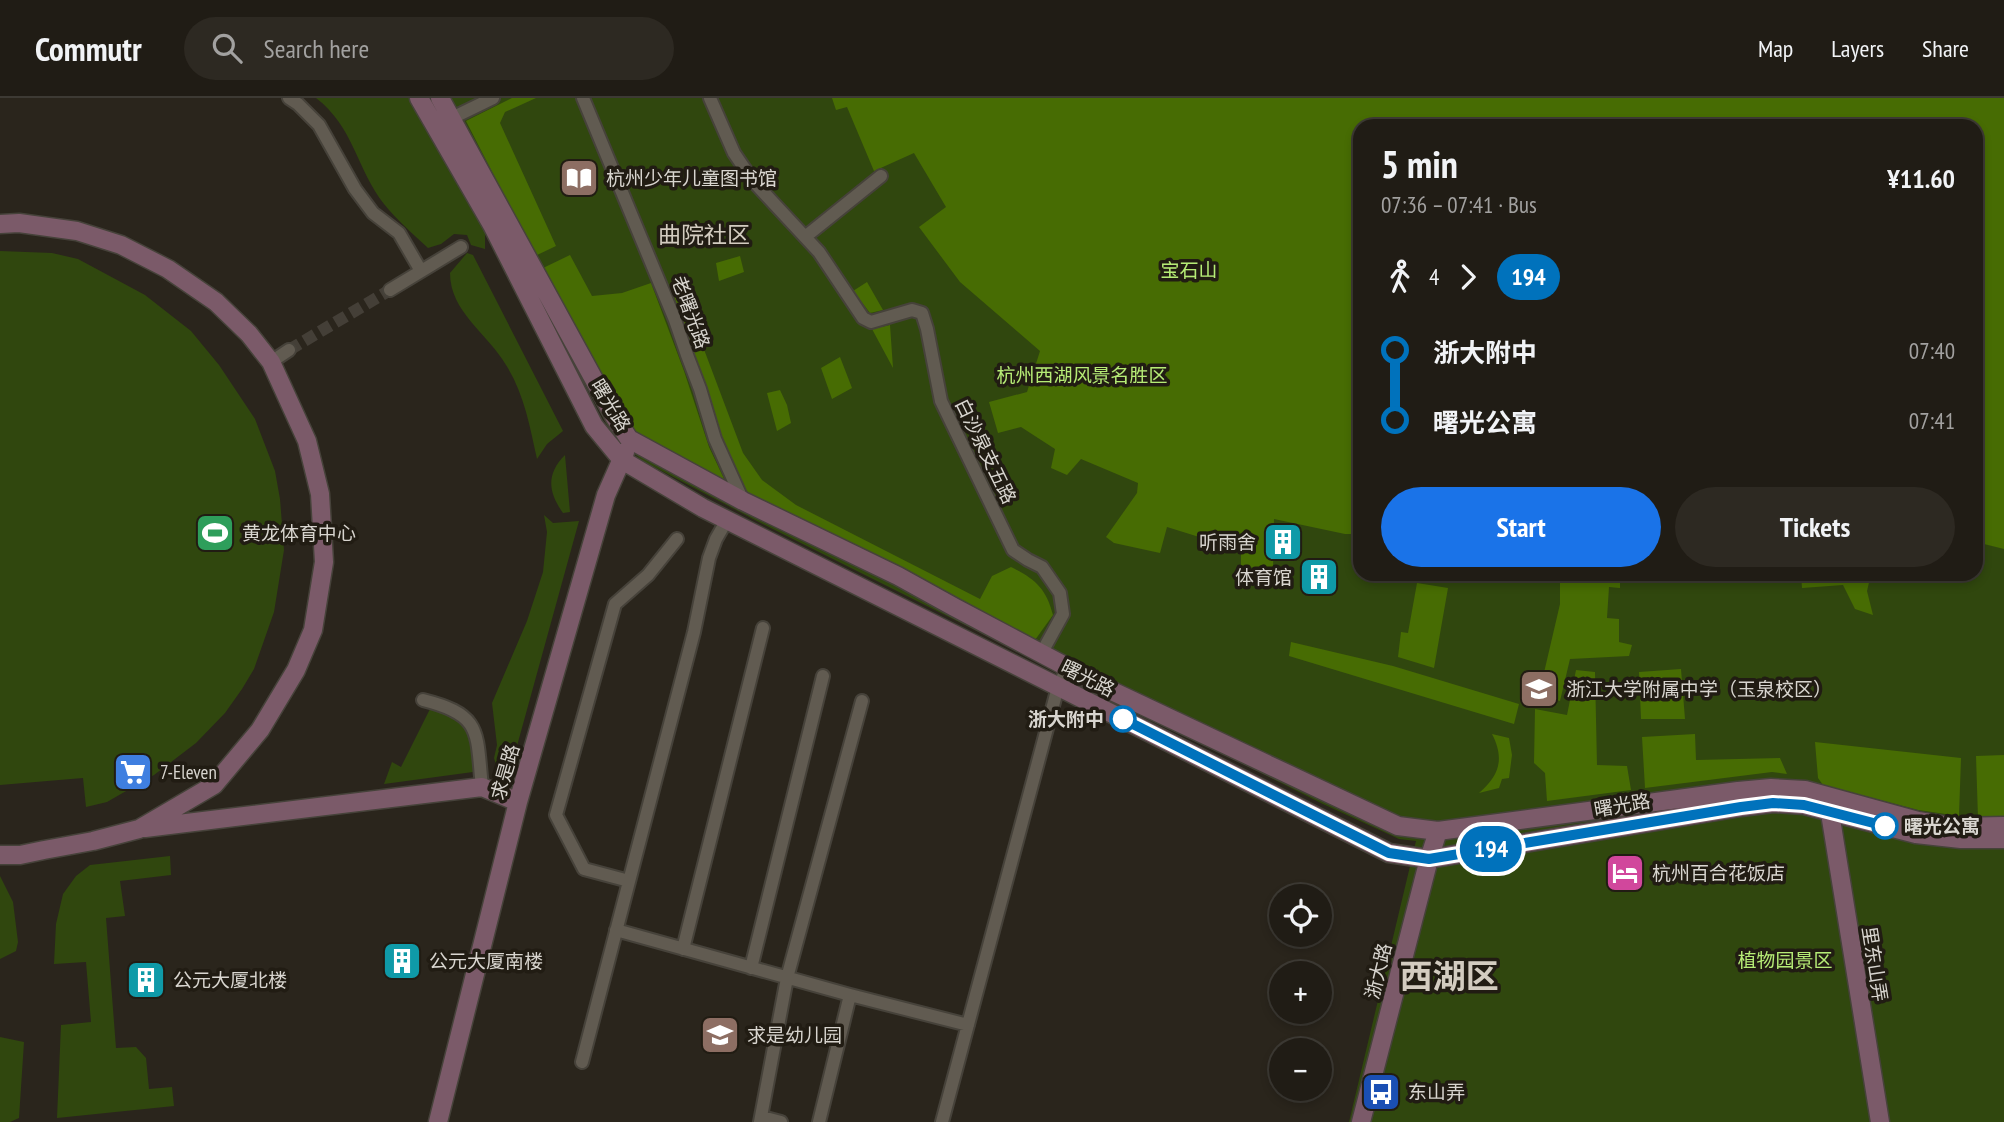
<!DOCTYPE html>
<html lang="en">
<head>
<meta charset="utf-8">
<style>
  :root { --surface:#201c15; --page:#2d2922; --text:#f1f3f6; --muted:#a2a1a0; --line:#3d3a34; --accent:#1a73e8 }
  body { margin:0; font-family:"PT Sans Narrow","Noto Sans SC",sans-serif; background:var(--page); color:var(--text); height:100vh; display:flex; flex-direction:column; font-size:26px; white-space:nowrap }
  * { box-sizing:border-box; margin:0 }
  p { font-size:23px; color:var(--muted) }
  .icon { flex:none; width:38px; height:38px; fill:none; stroke:currentColor; stroke-width:2; stroke-linecap:round; stroke-linejoin:round }
  .map { position:relative; flex:1; overflow:hidden }
  .drawer { position:absolute; left:1353px; top:21px; width:630px; height:462px; display:flex; flex-direction:column; background:var(--surface); border-radius:21px; box-shadow:0 4px 10px #0003,0 0 0 2px var(--line) }
  .drawer>* { flex:none }
  .badge { padding:0 14px; border-radius:23px; font-size:24px; line-height:46px }
  .controls { position:absolute; left:1269px; top:786px; display:grid; gap:14px }
  .controls a { display:grid; place-items:center; width:63px; height:63px; border-radius:50%; background:var(--surface); box-shadow:0 4px 10px #0003,0 0 0 2px var(--line); font-size:35px }
  .map>.badge { position:absolute; translate:-50% -50%; box-shadow:0 0 0 4px #fff }
  .legs { display:flex; align-items:center; gap:10px; height:77px; padding:0 28px; font-size:23px }
  .legs p { margin-inline-start:auto }
  .headline { display:flex; align-items:center; justify-content:space-between; height:119px; padding:0 28px }
  h1 { font-size:38px; font-weight:800; line-height:52px }
  .button { display:flex; gap:14px; margin-top:auto; padding:14px 28px }
  .button a { flex:1; height:80px; border-radius:42px; background:var(--accent); color:#fff; font-size:28px; font-weight:800; line-height:80px; text-align:center }
  .button a+a { background:var(--page); color:var(--text) }
  ul { padding:0 28px; list-style:none }
  li { display:flex; align-items:center; gap:24px; height:70px; font-size:26px }
  li i { display:grid; place-items:center; width:10px; height:100%; margin:0 9px; background:currentColor }
  li i::after { content:''; width:18px; height:18px; margin:-9px; border:5px solid; border-radius:50%; background:var(--surface) }
  li p { margin-inline-start:auto }
  li:first-child i { background:linear-gradient(#0000 50%,currentColor 0) }
  li:last-child i { background:linear-gradient(currentColor 50%,#0000 0) }
  header { display:flex; align-items:center; gap:42px; box-sizing:border-box; height:98px; padding:0 35px; background:var(--surface); border-bottom:2px solid var(--line) }
  header strong { font-size:33px }
  nav { display:flex; gap:38px; margin-inline-start:auto; font-size:24px }
  .search { width:490px; height:63px; background:var(--page); display:flex; align-items:center; gap:18px; box-sizing:border-box; padding:0 24px; border-radius:38px; color:var(--muted); font-size:26px }
  .map>svg:first-child { display:block }
  .green { fill:#30470e; fill-rule:evenodd }
  .forest { fill:#476c03 }
  .lines { fill:none; stroke-linecap:round; stroke-linejoin:round }
  .street-tunnel { stroke:#443f37; stroke-width:12; stroke-dasharray:12 6; stroke-linecap:butt }
  .street-casing { stroke:#46423a; stroke-width:16 }
  .secondary-casing { stroke:#46423a; stroke-width:21 }
  .street { stroke:#615b51; stroke-width:12 }
  .secondary { stroke:#7b5a69; stroke-width:18 }
  .line-1-casing { stroke:#fff; stroke-width:16 }
  .line-1 { stroke:#0072bc; stroke-width:10 }
  .stop-1-dot { fill:#fff; stroke:#0072bc; stroke-width:3.5 }
  .labels { text-anchor:middle; dominant-baseline:central; stroke-width:7; stroke-linejoin:round; paint-order:stroke }
  .poi-label { font-size:19px; fill:#d8d5cf; stroke:#211c13; text-anchor:start }
  .park-label { font-size:19px; fill:#b6ec76; stroke:#211c13 }
  .street-label { font-size:19px; fill:#d8d5cf; stroke:#211c13 }
  .stop-label { font-size:19px; font-weight:bold; fill:#d8d5cf; stroke:#211c13; text-anchor:end }
  .quarter-label { font-size:23px; fill:#d3ccc0; stroke:#211c13 }
  .town-label { font-size:33px; font-weight:bold; fill:#d3ccc0; stroke:#211c13 }
</style>
</head>
<body>
<header>
<strong>Commutr</strong>
<div class="search"><svg class="icon" aria-label="search" viewBox="0 0 24 24"><circle cx="10" cy="10" r="6"/><path d="M15 15l6 6"/></svg>Search here</div>
<nav><a>Map</a><a>Layers</a><a>Share</a></nav>
</header>
<div class="map">
<svg width="2004" height="1024" viewBox="0 0 2004 1024">
  <rect width="100%" height="100%" fill="#2a251c"/>
  <path class="green" d="M316 0H409L485 125V151L471 147 467 137 454 136 441 146 428 150C413 136 397 122 384 106 357 72 354 29 316 0Z
    M428 0H2004V1024H1349L1416 743 1399 741 1323 706 755 422 643 363 617 342 607 327 490 106ZM1360 28H1976V476H1360Z
    M0 153 52 155 78 161 145 197 191 233 219 267 255 321 275 373 280 401 284 452 274 514 254 571 242 591 225 615 196 645 154 677 107 704 86 709 83 680 0 687Z
    M467 155 473 157 563 333 547 346 537 361C530 329 524 295 506 267 488 236 450 214 450 175Z
    M565 357 570 414 563 415C548 394 546 376 565 357Z
    M544 417 553 425 579 423 512 666 496 667 494 660 497 647 492 605 527 523 543 474 547 434Z
    M431 609C440 614 454 618 461 625 472 637 472 660 473 674L384 686 392 664 401 669Z
    M170 758 171 777 120 783 125 818 106 820 116 950 136 949 146 960 149 991 172 989 174 1008 57 1020 61 927 91 924 86 864 54 866 56 826 63 796 76 778 90 767Z
    M0 778 13 804 18 844 16 853 0 861Z
    M0 939 24 944 19 1020 10 1024H0Z"/>
  <path class="forest" d="M512 0H536L505 14 500 25 556 148 535 158 466 23Z
    M832 0H2004V451L1976 444V399L1979 394 1976 393V28H1360V436H1345L1274 421 1273 472 1241 468V452L1167 429 1160 455 1114 445 1106 439 1137 395 1138 385 1081 361 1067 377 1051 370 1055 351 1021 329 998 335 989 304 1027 294 1040 253 960 184 919 129 946 109 914 55 874 73 847 9 836 12Z
    M570 157 592 198 622 195 651 185 684 273 709 349 726 385 635 334 617 308 541 171Z
    M740 158 744 174 719 183 716 165Z
    M867 184 883 212 870 215 853 193Z
    M679 185 743 355 762 382 796 407 980 501 992 478 1011 469C1035 481 1046 490 1053 517L1035 542 748 398 722 341 671 189Z
    M890 227 893 270 872 231Z
    M840 259 852 290 832 301 821 270Z
    M780 292 787 307 791 325 777 333 767 295Z
    M1560 476H1620V490L1609 489 1607 520 1619 521V544L1632 547 1629 558 1570 561 1560 603 1539 596 1560 506Z
    M1801 476H1838L1862 483 1865 476H1871L1867 493 1873 517 1855 511 1843 487 1802 490Z
    M1417 485 1448 490 1434 570 1398 559 1401 534 1408 535Z
    M1291 544 1393 568 1519 606 1514 626 1289 558Z
    M1681 571 1685 621H1641L1639 574Z
    M1576 572 1595 574 1597 667 1627 668 1631 692 1547 703 1545 675 1534 665 1535 611 1567 617Z
    M1492 636 1509 640 1512 657 1509 680 1502 681 1499 690 1479 695C1499 678 1505 661 1492 636Z
    M1695 636 1696 662 1780 660 1787 676 1772 674 1645 690 1642 639Z
    M1815 644 1961 660 1959 718 1918 712 1823 687 1818 680Z
    M2004 657V719L1978 720 1976 658Z"/>
  <g class="lines">
    <path class="street-tunnel" d="M289 252 390 192"/>
    <g class="street-casing">
      <path id="street" d="M289 0 298 6 319 27 355 91 373 115 399 135 421 173
        M583 0 675 222 687 257 700 291 715 341 743 403
        M710 0 734 55 753 83 819 154 863 220 871 224 912 212 922 215 927 231 941 303 1013 452 1028 462 1042 469 1060 495 1063 516 1041 556
        M452 20 493 0
        M805 139 881 78
        M390 192 461 149
        M271 264 289 252
        M423 602C483 617 476 634 482 689
        M629 783 584 771 556 717 615 506 648 477 677 441
        M616 832 850 897 968 927
        M683 851 763 530
        M751 870 823 578
        M582 964 694 534 709 460 716 441 727 422
        M762 1019 781 1024
        M760 1024 787 880 862 603
        M819 1024 850 897
        M942 1024 1058 589 1068 569"/>
    </g>
    <g class="secondary-casing">
      <path id="secondary" d="M419 0 492 127 594 328 622 362 703 410 1389 755 1429 761 1741 709 1773 705 1804 707 1916 736 1961 741H2004
        M440 0 614 318 629 341 743 403 898 478 954 509 1112 593 1398 728 1438 733 1738 693 1771 690 1805 692 1918 723 1955 729 2004 728
        M0 126 19 125 77 133 121 147 168 171 216 204 249 236 271 264 307 343 320 396 324 464 313 532 296 572 260 632 214 687 139 731 93 743 44 752 20 757H0
        M1830 715 1880 1024
        M145 730 482 689 518 704
        M438 1024 518 704 606 397 625 354
        M1361 1024 1429 761 1438 733"/>
    </g>
    <use href="#street" class="street"/>
    <use href="#secondary" class="secondary"/>
  </g>
  <g class="lines">
    <g class="line-1-casing">
      <path id="line-1" d="M1123 621 1389 755 1429 761 1741 709 1773 705 1804 707 1885 728"/>
    </g>
    <use href="#line-1" class="line-1"/>
  </g>
  <defs>
    <g id="library-square" transform="scale(2.0125)"><rect x="-9" y="-9" width="18" height="18" rx="4" fill="#8d6e63" stroke="#211c13"/><path d="M-6-4Q-3-5.5-.7-3.5V5Q-3 3-6 4ZM6-4Q3-5.5 .7-3.5V5Q3 3 6 4Z" fill="#fff"/></g>
    <g id="stadium-square" transform="scale(2.0125)"><rect x="-9" y="-9" width="18" height="18" rx="4" fill="#2e9e5b" stroke="#211c13"/><path d="M0-5a6.5 5 0 1 0 0 10a6.5 5 0 1 0 0-10ZM-3.5-1.8h7v3.6h-7Z" fill="#fff"/></g>
    <g id="building-square" transform="scale(2.0125)"><rect x="-9" y="-9" width="18" height="18" rx="4" fill="#0f9aa8" stroke="#211c13"/><path d="M-4-6H4V6H1V3H-1V6H-4ZM-2.5-4.3h1.7v1.8h-1.7ZM.8-4.3h1.7v1.8H.8ZM-2.5-1h1.7V.8h-1.7ZM.8-1h1.7V.8H.8Z" fill="#fff"/></g>
    <g id="school-square" transform="scale(2.0125)"><rect x="-9" y="-9" width="18" height="18" rx="4" fill="#8d6e63" stroke="#211c13"/><path d="M0-5L7-2L0 1L-7-2ZM-4 1L0 2.5L4 1V4Q0 6-4 4Z" fill="#fff"/></g>
    <g id="supermarket-square" transform="scale(2.0125)"><rect x="-9" y="-9" width="18" height="18" rx="4" fill="#3f7fe0" stroke="#211c13"/><path d="M-6-5.5h2.5l.6 2H6L4.5 2H-2.5L-4.4-4H-6ZM-1.5 3.2a1.3 1.3 0 1 0 .1 0ZM3 3.2a1.3 1.3 0 1 0 .1 0Z" fill="#fff"/></g>
    <g id="hotel-square" transform="scale(2.0125)"><rect x="-9" y="-9" width="18" height="18" rx="4" fill="#d1479c" stroke="#211c13"/><path d="M-6-4.5h1.5V1H6V5H4.5V3h-9V5H-6ZM-4 0a1.8 1.8 0 1 1 3.6 0ZM.5 0V-2.5h3Q6-2.5 6 0Z" fill="#fff"/></g>
    <g id="bus-square" transform="scale(2.0125)"><rect x="-9" y="-9" width="18" height="18" rx="4" fill="#1a4fb4" stroke="#211c13"/><path d="M-5-6H5V4H4V6H2V4H-2V6H-4V4H-5ZM-3.5-4V0h7V-4ZM-3.5 1.2v1.5H-2V1.2ZM2 1.2v1.5H3.5V1.2Z" fill="#fff"/></g>
  </defs>
  <g fill-rule="evenodd">
    <use href="#library-square" x="579" y="80"/>
    <use href="#stadium-square" x="215" y="435"/>
    <use href="#building-square" x="1283" y="444"/>
    <use href="#building-square" x="1319" y="479"/>
    <use href="#school-square" x="1539" y="591"/>
    <use href="#supermarket-square" x="133" y="674"/>
    <use href="#hotel-square" x="1625" y="775"/>
    <use href="#building-square" x="402" y="863"/>
    <use href="#building-square" x="146" y="882"/>
    <use href="#school-square" x="720" y="937"/>
    <use href="#bus-square" x="1381" y="994"/>
  </g>
  <g class="stop-1-dot">
    <circle cx="1123" cy="621" r="12"/>
    <circle cx="1885" cy="728" r="12"/>
  </g>
  <g class="labels">
    <g class="poi-label">
      <text x="606" y="80">杭州少年儿童图书馆</text>
      <text x="242" y="435">黄龙体育中心</text>
      <text x="1256" y="444" text-anchor="end">听雨舍</text>
      <text x="1292" y="479" text-anchor="end">体育馆</text>
      <text x="1566" y="591">浙江大学附属中学（玉泉校区）</text>
      <text x="160" y="674">7-Eleven</text>
      <text x="1652" y="775">杭州百合花饭店</text>
      <text x="429" y="863">公元大厦南楼</text>
      <text x="173" y="882">公元大厦北楼</text>
      <text x="747" y="937">求是幼儿园</text>
      <text x="1408" y="994">东山弄</text>
    </g>
    <g class="park-label">
      <text x="1189" y="172">宝石山</text>
      <text x="1082" y="277">杭州西湖风景名胜区</text>
      <text x="1785" y="862">植物园景区</text>
    </g>
    <g class="street-label">
      <text transform="translate(691 214) rotate(70)">老曙光路</text>
      <text transform="translate(611 307) rotate(59)">曙光路</text>
      <text transform="translate(986 353) rotate(64)">白沙泉支五路</text>
      <text transform="translate(1088 580) rotate(27)">曙光路</text>
      <text transform="translate(505 674) rotate(-74)">求是路</text>
      <text transform="translate(1622 707) rotate(-10)">曙光路</text>
      <text transform="translate(1875 866) rotate(81)">里东山弄</text>
      <text transform="translate(1378 873) rotate(-76)">浙大路</text>
    </g>
    <g class="stop-label">
      <text x="1104" y="621">浙大附中</text>
      <text x="1904" y="728" text-anchor="start">曙光公寓</text>
    </g>
    <g class="quarter-label">
      <text x="704" y="136">曲院社区</text>
    </g>
    <g class="town-label">
      <text x="1449" y="877">西湖区</text>
    </g>
  </g>
</svg>
<div class="controls">
<a><svg class="icon" aria-label="locate" viewBox="0 0 24 24"><circle cx="12" cy="12" r="6"/><path d="M12 2v4M12 18v4M2 12h4M18 12h4"/></svg></a>
<a>+</a>
<a>−</a>
</div>
<b class="badge" style="left:1491px;top:751px;background:#0072bc;color:#fff">194</b>
<section class="drawer">
<div class="headline"><div><h1>5 min</h1><p>07:36 – 07:41 · Bus</p></div><b>¥11.60</b></div>
<div class="legs"><svg class="icon" aria-label="walk" viewBox="0 0 24 24"><circle cx="13" cy="4" r="2"/><path d="M13 8l-2 6 4 7M11 14l-3 7M7 12l3-4h3l4 4"/></svg>4<svg class="icon" aria-label="forward" viewBox="0 0 24 24"><path d="M9 5l7 7-7 7"/></svg><b class="badge" style="background:#0072bc;color:#fff">194</b></div>
<ul>
<li><i style="color:#0072bc"></i><b>浙大附中</b><p>07:40</p></li>
<li><i style="color:#0072bc"></i><b>曙光公寓</b><p>07:41</p></li>
</ul>
<div class="button"><a>Start</a><a>Tickets</a></div>
</section>
</div>
</body>
</html>
